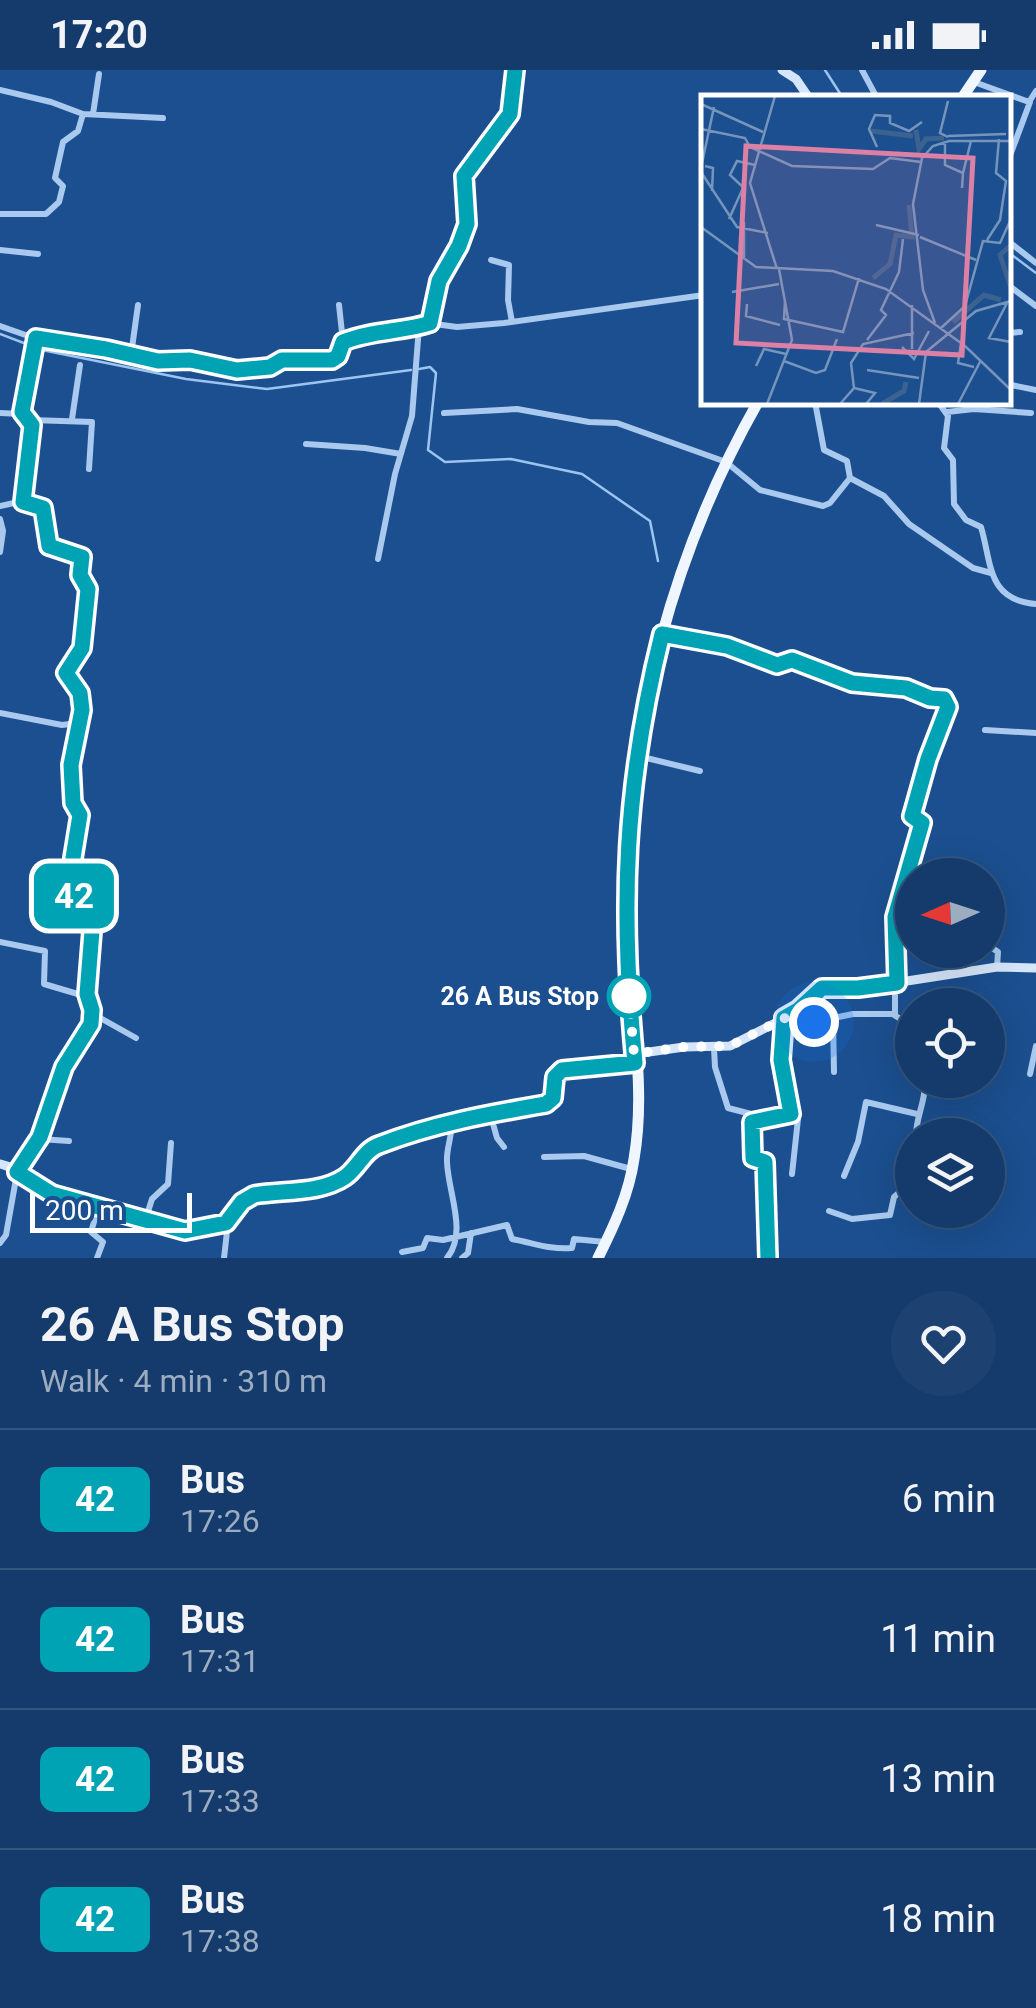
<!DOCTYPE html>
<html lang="en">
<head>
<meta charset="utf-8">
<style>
  :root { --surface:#143b6b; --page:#1d4271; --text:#f1f3f6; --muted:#9dadc1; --line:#33557e }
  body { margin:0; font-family:Roboto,sans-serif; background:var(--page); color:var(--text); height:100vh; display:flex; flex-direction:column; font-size:38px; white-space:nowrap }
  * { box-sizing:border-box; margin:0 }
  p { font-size:32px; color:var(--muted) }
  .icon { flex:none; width:55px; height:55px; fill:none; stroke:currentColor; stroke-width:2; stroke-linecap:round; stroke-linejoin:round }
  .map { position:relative; height:1188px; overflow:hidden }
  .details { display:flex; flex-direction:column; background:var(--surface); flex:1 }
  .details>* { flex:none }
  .badge { padding:0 20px; border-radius:15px; font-size:35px; line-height:65px }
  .needle { width:65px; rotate:267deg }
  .tools { position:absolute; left:895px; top:788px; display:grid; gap:20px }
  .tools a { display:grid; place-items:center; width:110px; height:110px; border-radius:50%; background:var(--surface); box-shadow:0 10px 40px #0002,0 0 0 2px var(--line); font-size:50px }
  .scale { position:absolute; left:30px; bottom:25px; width:162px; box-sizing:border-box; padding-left:10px; border:5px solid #fff; border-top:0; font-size:28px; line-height:35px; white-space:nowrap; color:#fff; -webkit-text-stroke:8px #1b4f8f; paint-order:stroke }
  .you { position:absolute; width:50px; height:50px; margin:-25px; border:8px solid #fff; border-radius:50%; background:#1a73e8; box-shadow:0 0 0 15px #1a73e833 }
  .map>.badge { position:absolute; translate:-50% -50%; box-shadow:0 0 0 5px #fff }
  .round { display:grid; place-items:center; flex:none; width:105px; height:105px; border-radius:52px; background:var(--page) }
  .summary { display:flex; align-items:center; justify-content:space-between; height:170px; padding:0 40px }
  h1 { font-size:48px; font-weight:700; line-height:75px }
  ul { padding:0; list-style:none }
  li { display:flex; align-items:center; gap:30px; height:140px; padding:0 40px; border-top:2px solid var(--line) }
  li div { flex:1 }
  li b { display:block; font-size:38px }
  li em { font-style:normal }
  li .badge { min-width:110px; font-weight:700; text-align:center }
  .status { display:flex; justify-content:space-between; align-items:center; height:70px; padding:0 50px; background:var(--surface); direction:ltr }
  .status svg { height:28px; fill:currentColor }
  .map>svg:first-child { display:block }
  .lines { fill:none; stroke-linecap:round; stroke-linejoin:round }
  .stream { stroke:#9cc4f0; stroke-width:2.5 }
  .street { stroke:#a9c9ee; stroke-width:6 }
  .secondary { stroke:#d6e6fa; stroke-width:9 }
  .primary { stroke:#f0f6ff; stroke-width:11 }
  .line-casing { stroke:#fff; stroke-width:22 }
  .line { stroke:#00a3b4; stroke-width:15 }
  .walk { stroke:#fff; stroke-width:10; stroke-dasharray:0 18 }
  .stop-dot { fill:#fff; stroke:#00a3b4; stroke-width:5 }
  .labels { text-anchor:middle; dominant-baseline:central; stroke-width:9; stroke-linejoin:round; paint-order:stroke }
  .stop-label { font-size:25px; font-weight:bold; fill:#fff; stroke:#1b4f8f; text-anchor:end }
  .inset-river { fill:none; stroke:#3c6290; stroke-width:5 }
  .inset-road { fill:none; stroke:#7695bc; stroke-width:2.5 }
  .view { fill:#dd80a5; fill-opacity:0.15; stroke:#dd80a5; stroke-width:5 }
  .inset-edge { fill:none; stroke:#fff; stroke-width:5 }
</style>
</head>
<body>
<div class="status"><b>17:20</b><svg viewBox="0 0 49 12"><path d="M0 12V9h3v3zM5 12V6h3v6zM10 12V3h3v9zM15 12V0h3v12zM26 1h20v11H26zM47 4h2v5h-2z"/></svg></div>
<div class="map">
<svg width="1036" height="1188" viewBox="0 0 1036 1188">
  <rect width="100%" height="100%" fill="#1b4f8f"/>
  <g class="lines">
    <path class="stream" d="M825 0 843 28
      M1008 182 1036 203
      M0 264 42 280 186 309 267 319 411 300
      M419 299 430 297 436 303 428 380 445 392 511 389 582 404 650 451 658 491"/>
    <path class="street" d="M862 0 877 28
      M974 12 1029 32 1036 21
      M0 20 51 32 83 44
      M93 44 99 4
      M1008 91 1030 32
      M0 144H46L59 132 63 116 55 108 63 72 78 61 83 44 163 48
      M1008 171 1036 193
      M0 180 38 184
      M491 190 509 195 508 230 512 252
      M1008 215 1036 236
      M339 235 343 272
      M430 253 439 211 459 176 467 154 463 109 509 44 515 0
      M0 256 37 269 106 279 153 290 190 291 234 300 263 299 282 290 332 289 338 286 343 272 363 264 415 258 427 253 457 257 504 253 704 225
      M1008 263 1020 262
      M131 285 138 235
      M1011 315 1036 320
      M815 332 824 380 847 391 850 408
      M938 332 948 346 944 378 953 390 954 434 966 450 981 457C992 494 987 530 1036 534
      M947 342 974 339 1031 343
      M0 343 22 344
      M444 343 517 339 589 352 617 353 726 392 760 420 823 436 830 433 850 408 884 426 909 454 973 498 991 503
      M72 349 80 295
      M31 350 92 352 89 399
      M306 374 365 378 401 384
      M0 436 23 431
      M0 449 3 461 0 482
      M378 489 395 404 412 346 419 257
      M662 564 727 576 777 595 792 590 852 613 906 618 947 632V640L928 689 912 745 921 754 895 847V944H853L814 952 795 943
      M0 643 62 655 78 653
      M985 660 1036 663
      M638 686 700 701
      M0 872 45 881 44 914 88 927
      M988 875 998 882 997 897
      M93 944 136 968
      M894 945 912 956
      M833 948 834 1002
      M714 978 715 997 728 1038 751 1044 753 1088 765 1092 768 1188
      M1030 1004 1036 976
      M490 1043 497 1068 504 1077
      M791 1044 798 1049 792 1104
      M752 1052 791 1044 781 990 784 948
      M916 1065C916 1046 927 1029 924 1010
      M40 1069 69 1071
      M544 1087 584 1086 631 1099
      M844 1106 858 1072 866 1032 917 1044
      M829 1141 852 1149 890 1145 894 1127 902 1120 908 1093 912 1090
      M145 1151 152 1129 168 1114 171 1073
      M0 1173 6 1165 17 1103 40 1067 64 997 91 954 92 940 87 923 94 837 72 822 73 787 80 745 72 731 71 695 82 639 79 621 67 603 82 579 88 519 80 505 82 487 49 476 43 438 23 431 32 355 22 342 36 268
      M402 1182 423 1178 427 1168 443 1170 507 1155 512 1169C534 1173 550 1180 572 1178L574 1169 605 1172
      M97 1188 103 1172 91 1162 99 1135
      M224 1188 228 1153
      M447 1188C468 1162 448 1123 447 1092 446 1077 453 1066 451 1051
      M462 1188 468 1183 471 1163"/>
    <path class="secondary" d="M782 0 796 9 809 28
      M635 984 684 977 730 976 795 943 817 920 826 916 862 918 997 897 1036 898
      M0 1094C16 1097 25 1111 39 1118 56 1126 74 1128 92 1133 127 1143 191 1177 227 1153 238 1146 241 1132 253 1125L335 1113 354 1101 375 1076 400 1069 426 1057 546 1034 553 1028 555 1007 562 1000 635 993"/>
    <path class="primary" d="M962 28 981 0
      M598 1188C614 1156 629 1124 634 1089 649 1002 623 912 625 824 628 652 673 482 758 332"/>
  </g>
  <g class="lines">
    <g class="line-casing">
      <path id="line" d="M515 0 510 44 464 106 467 154 459 176 439 211 430 253C403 262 372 260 343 272L338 286 332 290H282L270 297 237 300 190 290 158 291 106 279 36 268 22 342 32 355 23 432 43 438 49 476 82 487 80 505 88 519 82 578 66 603 80 623 82 640 71 695 73 733 80 745 73 788 72 822 94 836 87 924 92 940 91 954 64 997 40 1067 17 1102 52 1124 185 1161 226 1153 242 1132 254 1125C282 1120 320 1124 345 1107 358 1098 364 1080 379 1075 433 1054 488 1044 546 1034L553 1028 555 1007 562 1000 635 993C620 838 624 716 662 564L727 576 777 595 792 590 852 613 906 618 930 628 944 629 948 637 928 689 912 746 922 753 895 847 897 913 858 918H822L798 940 784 948 781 990 791 1044 752 1052 753 1088 765 1092 768 1188"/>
    </g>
    <use href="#line" class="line"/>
    <path class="walk" d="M629 926 634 984 684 977 730 976 795 943 814 952"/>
  </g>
  <circle class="stop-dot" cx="629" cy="926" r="20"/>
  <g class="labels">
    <g class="stop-label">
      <text x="599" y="926">26 A Bus Stop</text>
    </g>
  </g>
  <g transform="translate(701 25)">
    <rect width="310" height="310" fill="#1b4f8f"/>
    <path class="inset-river" d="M215 35 218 54 225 44 243 43M170 36 212 41M310 150 299 160 310 193M172 183 189 169 195 140 211 142 208 110M252 227 283 200 300 205M181 309 203 296 205 287"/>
    <path class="inset-road" d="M74 1 49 88 76 174M0 9 62 37M0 34 44 43 49 52 91 71 172 74 189 63 220 67M247 41 305 39M247 42 239 38 247 6M244 47V70L262 78 261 93M176 52 168 34 174 20 189 21V28L208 36 221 27M4 71 12 73 11 96M0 73 13 12M0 77 36 132 67 138M262 78 270 46M44 94 29 80 36 66 54 70M28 124 42 93M43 127V162M175 130 218 140M0 132 55 172 132 176 185 194 264 251 310 295M219 142 275 165M286 145 299 125 305 86 295 78 298 44M31 197 78 189M84 205 83 224 142 237 158 183M306 208 288 243 310 247M46 209 45 221 79 230M211 210V254M234 228 222 195 212 109 221 63 232 51 248 46H310M240 233 264 211 282 146 299 148 310 124M166 245 185 220 180 215 198 177 202 144M260 248 257 268 273 272M201 252 213 264 228 236M83 266 115 278 124 275 136 244M55 271 63 254 85 259M166 275 218 283M153 293 174 298 165 309M66 309 91 245 78 174M139 309 153 293 150 268 162 249 213 238M218 309 225 257 275 216 310 206M257 309 280 265"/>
    <path class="view" d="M45 51 272 63 261 260 35 248Z"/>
    <rect width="310" height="310" class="inset-edge"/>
  </g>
</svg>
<div class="tools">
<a><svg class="needle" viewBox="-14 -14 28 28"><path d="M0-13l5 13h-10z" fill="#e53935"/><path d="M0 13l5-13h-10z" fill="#9dadc1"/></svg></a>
<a><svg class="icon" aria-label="locate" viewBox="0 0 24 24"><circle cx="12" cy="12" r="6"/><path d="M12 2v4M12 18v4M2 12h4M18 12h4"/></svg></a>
<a><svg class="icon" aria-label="layers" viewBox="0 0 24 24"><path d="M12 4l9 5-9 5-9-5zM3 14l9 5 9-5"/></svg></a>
</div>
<div class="scale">200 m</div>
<div class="you" style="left:814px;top:952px"></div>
<b class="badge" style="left:74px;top:826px;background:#00a3b4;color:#fff">42</b>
</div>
<section class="details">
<div class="summary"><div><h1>26 A Bus Stop</h1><p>Walk · 4 min · 310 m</p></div><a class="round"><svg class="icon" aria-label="heart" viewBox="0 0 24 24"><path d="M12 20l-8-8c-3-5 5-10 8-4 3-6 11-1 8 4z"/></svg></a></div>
<ul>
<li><span class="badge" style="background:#00a3b4;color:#fff">42</span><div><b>Bus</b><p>17:26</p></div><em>6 min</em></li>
<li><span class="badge" style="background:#00a3b4;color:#fff">42</span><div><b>Bus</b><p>17:31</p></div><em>11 min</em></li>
<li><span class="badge" style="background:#00a3b4;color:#fff">42</span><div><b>Bus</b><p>17:33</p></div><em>13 min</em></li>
<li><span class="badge" style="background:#00a3b4;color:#fff">42</span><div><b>Bus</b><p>17:38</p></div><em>18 min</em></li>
</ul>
</section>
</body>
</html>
